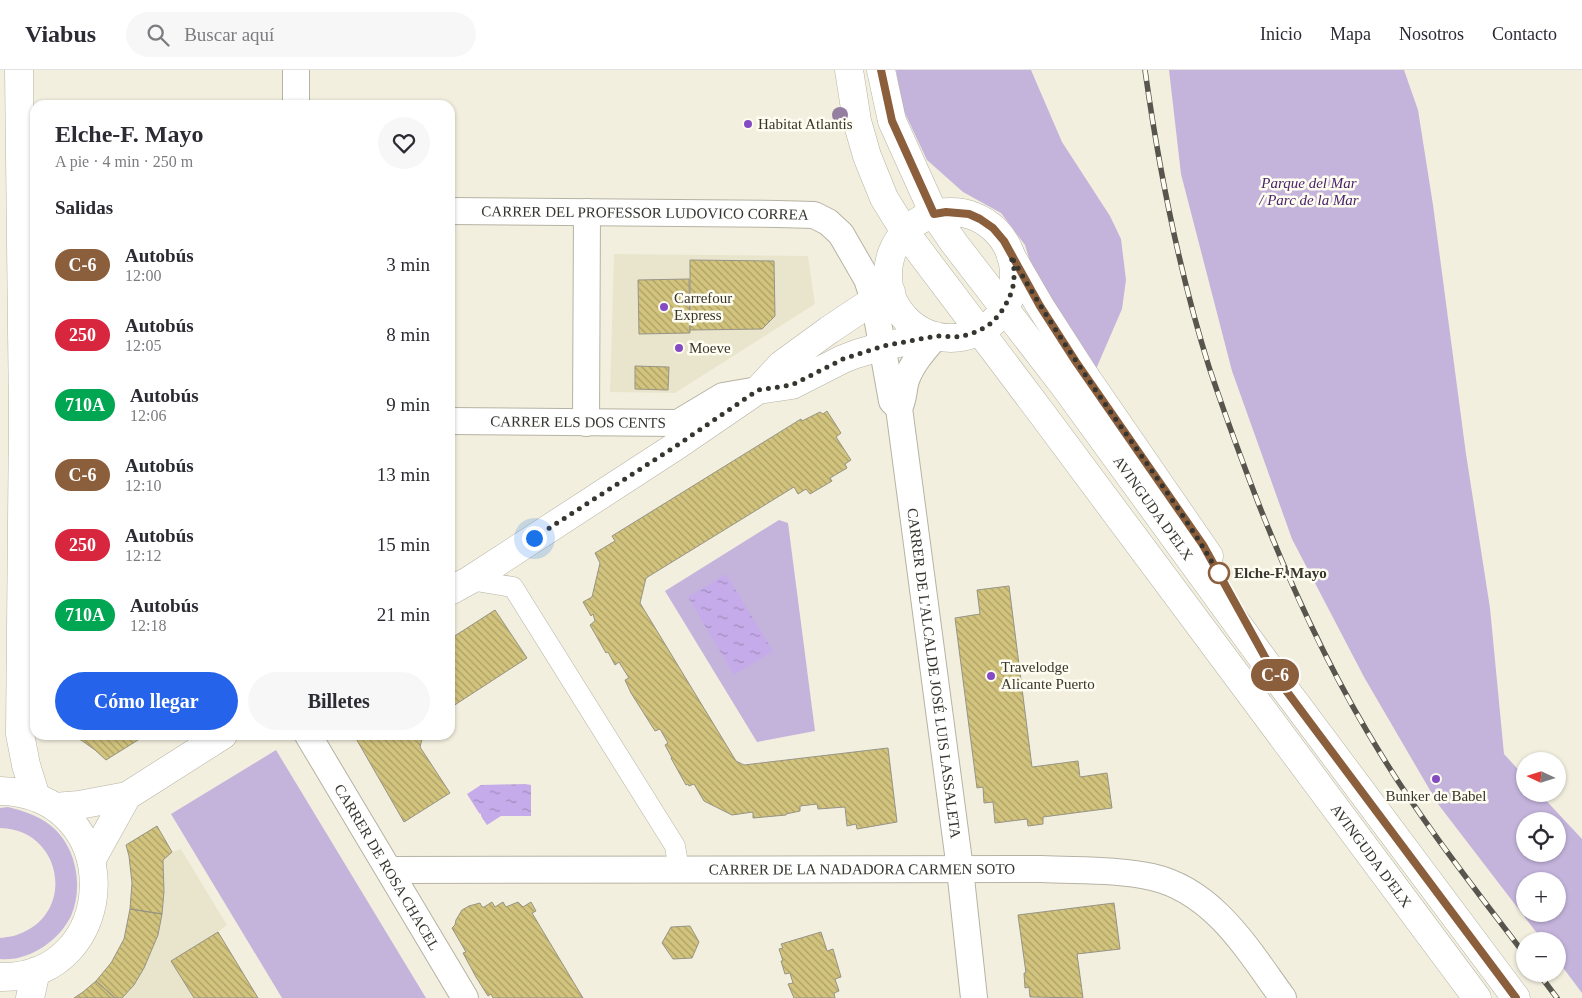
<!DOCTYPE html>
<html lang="es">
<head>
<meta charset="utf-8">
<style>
  :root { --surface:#fff; --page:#f7f7f7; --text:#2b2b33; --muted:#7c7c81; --line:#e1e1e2; --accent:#2563eb }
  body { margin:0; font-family:Georgia,serif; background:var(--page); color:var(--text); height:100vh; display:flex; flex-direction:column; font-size:19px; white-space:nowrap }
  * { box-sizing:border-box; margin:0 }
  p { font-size:16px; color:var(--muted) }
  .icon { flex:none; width:28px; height:28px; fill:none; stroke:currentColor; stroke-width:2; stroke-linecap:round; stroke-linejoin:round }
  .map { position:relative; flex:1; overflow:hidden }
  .sheet { position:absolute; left:30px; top:30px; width:425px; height:640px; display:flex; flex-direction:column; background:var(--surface); border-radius:15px; box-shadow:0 1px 4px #0004 }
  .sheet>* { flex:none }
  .badge { padding:0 10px; border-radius:16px; font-size:18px; line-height:32px }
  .needle { width:32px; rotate:274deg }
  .tools { position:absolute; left:1516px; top:682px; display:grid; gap:10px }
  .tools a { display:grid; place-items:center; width:50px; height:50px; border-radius:50%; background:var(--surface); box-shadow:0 1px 4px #0004; font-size:25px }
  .you { position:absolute; width:25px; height:25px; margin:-12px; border:4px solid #fff; border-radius:50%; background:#1a73e8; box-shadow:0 0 0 8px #1a73e833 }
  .map>.badge { position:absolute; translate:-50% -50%; box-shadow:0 0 0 2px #fff }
  h2 { padding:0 25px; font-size:19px; line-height:45px }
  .round { display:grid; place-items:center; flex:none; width:52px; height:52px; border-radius:26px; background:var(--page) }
  .headline { display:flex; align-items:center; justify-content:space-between; height:85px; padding:0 25px }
  h1 { font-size:24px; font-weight:700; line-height:38px }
  .action { display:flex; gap:10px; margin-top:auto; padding:10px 25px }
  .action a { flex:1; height:58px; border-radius:30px; background:var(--accent); color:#fff; font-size:20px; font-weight:700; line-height:58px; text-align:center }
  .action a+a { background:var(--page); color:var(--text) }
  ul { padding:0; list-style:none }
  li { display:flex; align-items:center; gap:15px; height:70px; padding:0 25px }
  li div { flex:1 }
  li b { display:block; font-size:19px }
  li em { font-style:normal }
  li .badge { min-width:55px; font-weight:700; text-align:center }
  header { display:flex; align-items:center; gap:30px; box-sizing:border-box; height:70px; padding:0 25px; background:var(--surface); border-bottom:1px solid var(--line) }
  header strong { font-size:24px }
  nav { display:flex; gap:28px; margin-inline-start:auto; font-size:18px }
  .search { width:350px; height:45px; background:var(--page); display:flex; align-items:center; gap:12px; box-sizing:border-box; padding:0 18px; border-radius:28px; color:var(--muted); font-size:19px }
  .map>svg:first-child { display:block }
  .built { fill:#e9e5cd }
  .green { fill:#c4b4dc; fill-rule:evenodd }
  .water { fill:url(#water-ripples) }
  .building { fill:url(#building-back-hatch); stroke:#979486 }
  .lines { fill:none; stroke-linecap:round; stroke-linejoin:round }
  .pedestrian-casing { stroke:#b6b3a4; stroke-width:21 }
  .minor-casing { stroke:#b6b3a4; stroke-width:28 }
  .tertiary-casing { stroke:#b6b3a4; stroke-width:29 }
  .secondary-casing { stroke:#b6b3a4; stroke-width:29 }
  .primary-casing { stroke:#b6b3a4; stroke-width:29 }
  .pedestrian { stroke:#fff; stroke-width:20 }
  .minor { stroke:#fff; stroke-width:26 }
  .tertiary { stroke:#fff; stroke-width:28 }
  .secondary { stroke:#fff; stroke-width:28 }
  .primary { stroke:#fff; stroke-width:28 }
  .rail-casing { stroke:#57554d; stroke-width:5.5 }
  .rail { stroke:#fffcf0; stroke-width:4; stroke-dasharray:11; stroke-linecap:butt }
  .tree { fill:#947fa0 }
  .line-casing { stroke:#fff; stroke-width:11 }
  .line { stroke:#8b5e3c; stroke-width:8 }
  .walk { stroke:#36352f; stroke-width:5; stroke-dasharray:0 9 }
  .poi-dot { fill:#854bc2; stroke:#fffcf0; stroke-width:2 }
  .stop-dot { fill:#fff; stroke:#8b5e3c; stroke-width:2.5 }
  .labels { text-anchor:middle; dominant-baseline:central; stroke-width:5; stroke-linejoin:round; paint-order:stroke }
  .poi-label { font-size:15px; fill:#36352f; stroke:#fffcf0; text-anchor:start }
  .park-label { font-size:15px; font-style:italic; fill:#48246c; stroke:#fffcf0 }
  .street-label { font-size:15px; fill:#36352f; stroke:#fffcf0 }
  .stop-label { font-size:15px; font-weight:bold; fill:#36352f; stroke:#fffcf0; text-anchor:start }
</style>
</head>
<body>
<header>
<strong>Viabus</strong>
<div class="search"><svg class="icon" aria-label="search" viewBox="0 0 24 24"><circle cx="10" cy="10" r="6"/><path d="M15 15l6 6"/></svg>Buscar aquí</div>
<nav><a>Inicio</a><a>Mapa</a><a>Nosotros</a><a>Contacto</a></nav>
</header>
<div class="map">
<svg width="1582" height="928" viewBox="0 0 1582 928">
  <defs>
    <pattern id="water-ripples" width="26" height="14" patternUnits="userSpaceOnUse" patternTransform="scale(1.25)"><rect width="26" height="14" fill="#c5abe9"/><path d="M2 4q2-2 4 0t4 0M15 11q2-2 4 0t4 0" fill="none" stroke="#a18cbd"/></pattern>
    <pattern id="building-back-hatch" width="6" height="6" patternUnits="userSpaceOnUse" patternTransform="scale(1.25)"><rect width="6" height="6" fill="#d2c37d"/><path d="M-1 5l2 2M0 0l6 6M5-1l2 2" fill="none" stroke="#ab9f67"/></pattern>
  </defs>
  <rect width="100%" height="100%" fill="#f2efdf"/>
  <path class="built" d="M614 184 808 186 815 234 675 323 610 322Z
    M181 779 227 855 218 862 258 928H122L134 915 144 898 158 865 164 822 163 790 172 782Z"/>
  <path class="green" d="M896 0H1031L1062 72 1110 146 1121 169 1126 210 1122 239 1096 299 1036 211 1025 175 1001 143 963 122 927 90 902 37Z
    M1169 0H1404L1418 40 1433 135 1466 384 1490 538 1504 684 1525 707V724H1540L1582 769V923L1558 891V871H1543L1438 734 1364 607 1292 469 1232 301 1181 104ZM1558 751V784H1525V751ZM1525 811H1558V844H1525Z
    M779 450 788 453 815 661 757 672 665 521Z
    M276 680 426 928H282L171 744Z
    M8 737C23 741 37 745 50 755 76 775 84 816 71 846 59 871 28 892 0 889V868C6 867 13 867 19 864 77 843 62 759 0 758V738Z"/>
  <path class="water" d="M726 504 773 581 734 605 688 527Z
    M525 714 531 715V746H501L487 755 481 746V744L479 743 467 724 481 715Z"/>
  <path class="building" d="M690 190 774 191 775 246 762 259 690 260Z
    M689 209 690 263 639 264 638 210Z
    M635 296 669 297 668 320 635 319Z
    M827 341 841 363 836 367 851 390 845 394 847 398 830 408 832 411 810 424 806 419 798 424 794 417 646 508 640 533 736 691 744 695 888 678 897 752 857 759 856 754 847 756 845 737 818 739 817 734 800 736V741L786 744V745L753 748V742L732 745 704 731 694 714 689 716 688 714 686 715 671 688H672L665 675 668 673 660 659 655 661 631 623 625 610 629 608 619 592 615 595 608 582 606 583 590 555 595 551 593 544 591 546 583 532 592 527 600 493 595 483 615 471 612 466 801 349 802 351 820 342 823 344Z
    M1009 516 1032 697 1078 691 1080 707 1107 703 1112 738 1043 747V754L1028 756 1027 749 995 753 993 732 984 733 983 717 977 718 955 548 980 544 977 520Z
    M495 540 527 588 450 638V569Z
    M65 665H135L138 670 106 690 95 680 81 670Z
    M354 665H423L420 677 450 723 404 752Z
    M157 756 172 782 163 790 164 822 162 844 130 839 132 813 129 786 126 775Z
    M492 832 495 837 503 832 506 837 518 832 523 837 531 832 536 841 532 843 583 928H493L491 924 488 926 476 907 463 883 466 882 452 858 455 855 456 850 462 840 469 836 480 833 482 837H484Z
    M1114 833 1120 879 1077 884 1083 928 1030 927 1029 917 1025 918 1024 903H1026L1018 845Z
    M130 839 162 844 158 865 144 898 134 915 122 928H115L96 911 111 893 124 869Z
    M690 856 699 872 692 888 673 889 662 873 671 857Z
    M218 862 258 928H194L171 891Z
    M821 862 827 881 833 879 841 907 835 909 839 921 834 923 835 928H794L788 914 793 913 790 903 785 904 781 891H783L779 879 783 878 781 874Z
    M96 911 115 928H74L83 922Z"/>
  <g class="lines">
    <g class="pedestrian-casing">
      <path id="pedestrian" d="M470 510 513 517 675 776 679 800"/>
    </g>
    <g class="minor-casing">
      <g id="minor">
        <path d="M296 35V0"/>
        <path id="s1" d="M450 141 778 144 814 145 828 152 841 164 867 209 874 230 892 331 899 338"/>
        <path id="s2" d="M936 266C924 280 912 293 906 310 903 320 904 329 899 338L960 799 974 928"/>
        <path id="s3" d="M450 351 678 353 723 326 758 320"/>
        <path d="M586 353 587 142"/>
        <path id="s4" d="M308 665 465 928"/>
        <path id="s5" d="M390 800 1041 799C1078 801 1116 799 1152 807 1214 821 1248 880 1283 928"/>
      </g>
    </g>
    <g class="tertiary-casing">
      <path id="tertiary" d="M888 205a63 63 0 1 1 126 0a63 63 0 1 1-126 0Z
        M758 320 792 315 843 289 856 284 883 276 936 266
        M450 521 470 510 679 374 758 320 781 295 829 260 874 230 891 222
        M55 737 79 735 127 726 223 665
        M92 789 127 726"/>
    </g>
    <g class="secondary-casing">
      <path id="secondary" d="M19 0 23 346 20 664 26 695 36 727
        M0 721C128 724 122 909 0 907
        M30 928 36 901"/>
    </g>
    <g class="primary-casing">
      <g id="primary">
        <path id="s6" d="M849 0 857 51 867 86 884 128 905 162 1040 341 1477 928"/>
        <path id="s7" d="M881 0 892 51 934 144 954 173 1065 317 1276 607 1516 928"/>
        <path d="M1011 186 1040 236 1085 306 1209 486"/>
      </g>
    </g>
    <use href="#pedestrian" class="pedestrian"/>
    <use href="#minor" class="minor"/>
    <use href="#tertiary" class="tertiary"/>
    <use href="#secondary" class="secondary"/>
    <use href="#primary" class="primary"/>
    <g class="rail-casing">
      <path id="rail" d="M1145 0C1159 100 1179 201 1209 297 1223 339 1238 380 1254 422 1289 513 1330 603 1382 686 1425 756 1476 820 1525 885
        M1539 904 1557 928"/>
    </g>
    <use href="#rail" class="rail"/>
  </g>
  <circle class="tree" cx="840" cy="45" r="8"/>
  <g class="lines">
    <g class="line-casing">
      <path id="line" d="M881 0 892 51 934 144 946 142 969 144 980 149 993 158 1004 171 1040 236 1076 292 1203 475 1276 607 1516 928"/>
    </g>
    <use href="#line" class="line"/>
    <path class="walk" d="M534 468 679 374 758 320 792 315 843 289 883 276 936 266 960 267 979 261 993 252 1004 238 1010 226 1014 213V199L1011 186C1047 249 1087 309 1129 368 1161 414 1194 459 1221 508L1219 503"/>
  </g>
  <g class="poi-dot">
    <circle cx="748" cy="54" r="5"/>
    <circle cx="664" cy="237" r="5"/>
    <circle cx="679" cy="278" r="5"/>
    <circle cx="991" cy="606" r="5"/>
    <circle cx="1436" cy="709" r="5"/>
  </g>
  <circle class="stop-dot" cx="1219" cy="503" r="10"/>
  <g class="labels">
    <g class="poi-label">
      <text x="758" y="54">Habitat Atlantis</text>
      <text x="674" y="228">Carrefour<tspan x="674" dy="17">Express</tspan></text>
      <text x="689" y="278">Moeve</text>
      <text x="1001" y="597">Travelodge<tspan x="1001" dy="17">Alicante Puerto</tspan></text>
      <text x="1436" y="726" text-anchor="middle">Bunker de Babel</text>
    </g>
    <g class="park-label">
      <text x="1309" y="113">Parque del Mar<tspan x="1309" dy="17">/ Parc de la Mar</tspan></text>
    </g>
    <g class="street-label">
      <text stroke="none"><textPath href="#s1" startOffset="195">CARRER DEL PROFESSOR LUDOVICO CORREA</textPath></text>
      <text stroke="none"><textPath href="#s3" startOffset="128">CARRER ELS DOS CENTS</textPath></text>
      <text stroke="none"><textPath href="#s7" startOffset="521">AVINGUDA D'ELX</textPath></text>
      <text stroke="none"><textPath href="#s2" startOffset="350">CARRER DE L'ALCALDE JOSÉ LUIS LASSALETA</textPath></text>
      <text stroke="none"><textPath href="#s6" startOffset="952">AVINGUDA D'ELX</textPath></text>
      <text stroke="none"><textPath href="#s4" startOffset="154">CARRER DE ROSA CHACEL</textPath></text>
      <text stroke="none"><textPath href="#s5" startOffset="472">CARRER DE LA NADADORA CARMEN SOTO</textPath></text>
    </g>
    <g class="stop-label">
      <text x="1234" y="503">Elche-F. Mayo</text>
    </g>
  </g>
</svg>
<div class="tools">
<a><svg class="needle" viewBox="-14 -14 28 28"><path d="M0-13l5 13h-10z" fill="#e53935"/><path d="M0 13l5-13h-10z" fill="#7c7c81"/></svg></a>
<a><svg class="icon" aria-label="locate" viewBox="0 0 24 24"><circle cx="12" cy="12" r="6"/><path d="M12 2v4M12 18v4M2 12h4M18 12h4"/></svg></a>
<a>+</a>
<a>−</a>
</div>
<div class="you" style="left:534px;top:468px"></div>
<b class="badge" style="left:1275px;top:605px;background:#8b5e3c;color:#fff">C-6</b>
<section class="sheet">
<div class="headline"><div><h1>Elche-F. Mayo</h1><p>A pie · 4 min · 250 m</p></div><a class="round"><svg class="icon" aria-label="heart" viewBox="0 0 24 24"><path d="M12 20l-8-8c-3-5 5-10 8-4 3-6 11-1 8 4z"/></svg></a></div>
<h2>Salidas</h2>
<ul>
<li><span class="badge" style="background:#8b5e3c;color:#fff">C-6</span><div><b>Autobús</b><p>12:00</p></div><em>3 min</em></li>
<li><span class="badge" style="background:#d7263d;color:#fff">250</span><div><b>Autobús</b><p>12:05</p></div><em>8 min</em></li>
<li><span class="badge" style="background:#00a651;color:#fff">710A</span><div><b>Autobús</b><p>12:06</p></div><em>9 min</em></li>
<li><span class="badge" style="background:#8b5e3c;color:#fff">C-6</span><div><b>Autobús</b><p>12:10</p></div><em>13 min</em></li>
<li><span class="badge" style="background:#d7263d;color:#fff">250</span><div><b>Autobús</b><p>12:12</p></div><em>15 min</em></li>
<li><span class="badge" style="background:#00a651;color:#fff">710A</span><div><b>Autobús</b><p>12:18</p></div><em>21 min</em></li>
</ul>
<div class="action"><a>Cómo llegar</a><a>Billetes</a></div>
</section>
</div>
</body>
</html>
